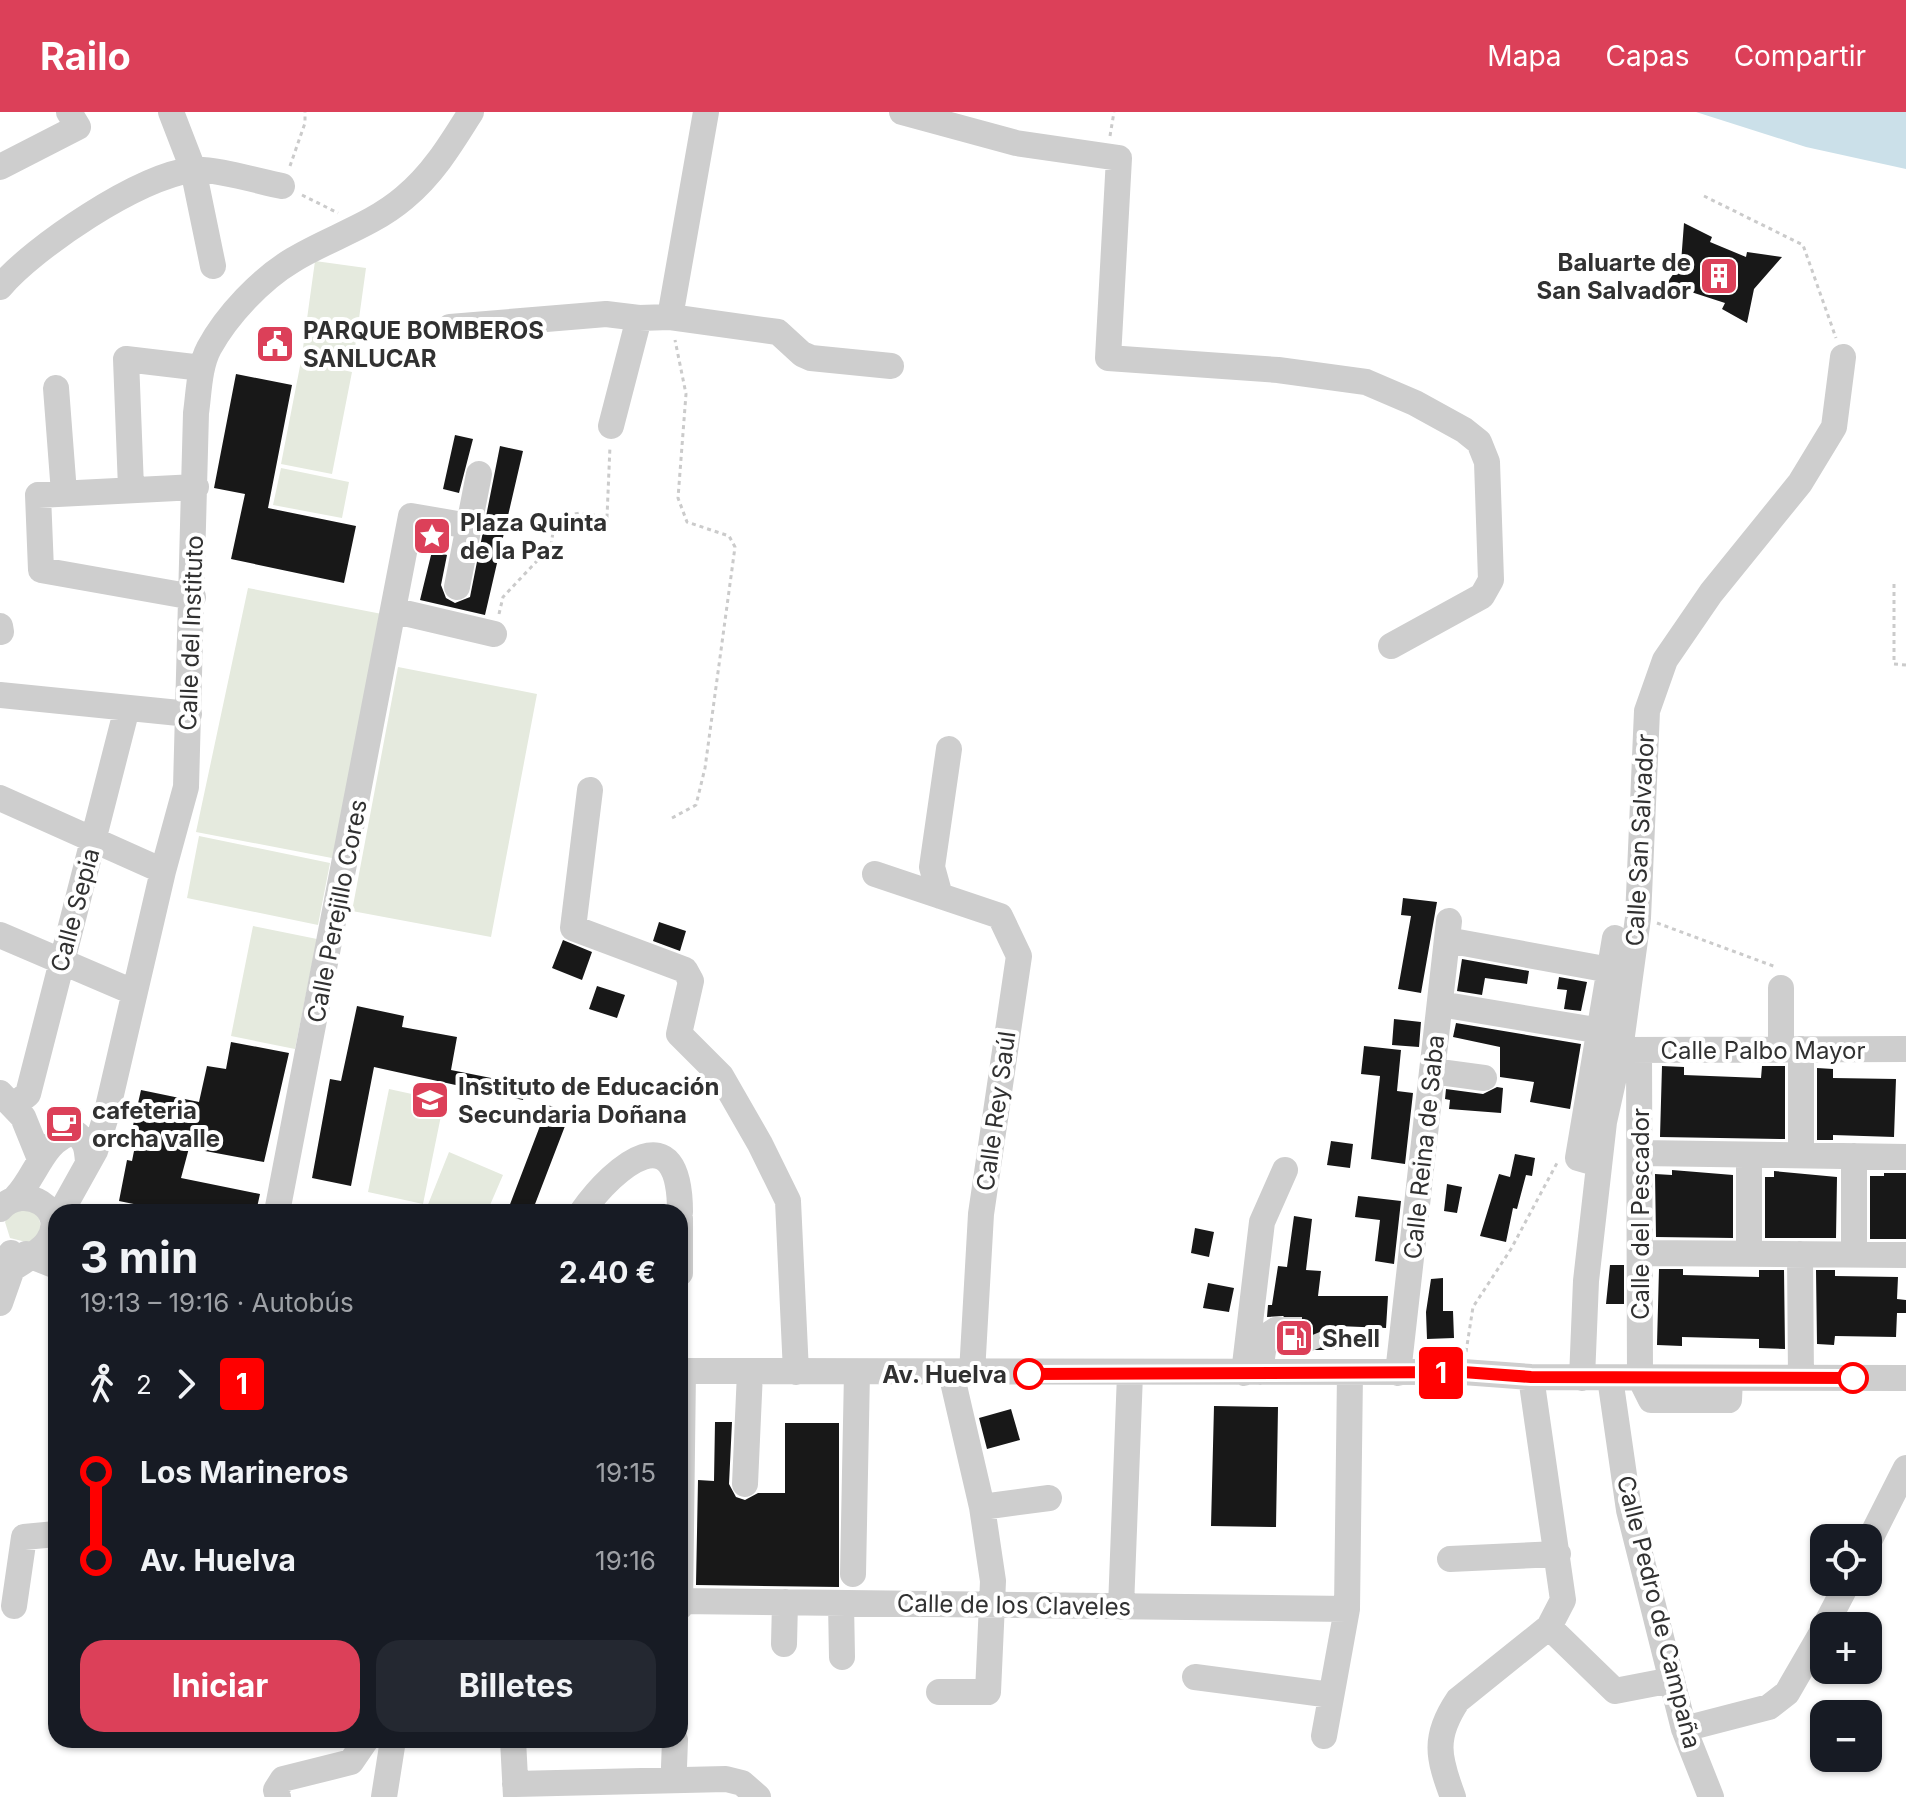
<!DOCTYPE html>
<html lang="es">
<head>
<meta charset="utf-8">
<style>
  :root { --surface:#171b24; --page:#242831; --text:#f1f3f6; --muted:#9ea1a6; --accent:#dc4059 }
  body { margin:0; font-family:Inter,sans-serif; background:var(--page); color:var(--text); height:100vh; display:flex; flex-direction:column; font-size:30px; white-space:nowrap }
  * { box-sizing:border-box; margin:0 }
  p { font-size:26px; color:var(--muted) }
  .icon { flex:none; width:44px; height:44px; fill:none; stroke:currentColor; stroke-width:2; stroke-linecap:round; stroke-linejoin:round }
  .map { position:relative; flex:1; overflow:hidden }
  .panel { position:absolute; left:48px; top:1092px; width:640px; height:544px; display:flex; flex-direction:column; background:var(--surface); border-radius:24px; box-shadow:0 2px 6px #0004 }
  .panel>* { flex:none }
  .badge { padding:0 16px; border-radius:6px; font-size:28px; line-height:52px }
  .controls { position:absolute; left:1810px; top:1412px; display:grid; gap:16px }
  .controls a { display:grid; place-items:center; width:72px; height:72px; border-radius:16px; background:var(--surface); box-shadow:0 2px 6px #0004; font-size:40px }
  .map>.badge { position:absolute; translate:-50% -50%; box-shadow:0 0 0 4px #fff }
  .legs { display:flex; align-items:center; gap:12px; height:88px; padding:0 32px; font-size:26px }
  .legs p { margin-inline-start:auto }
  .overview { display:flex; align-items:center; justify-content:space-between; height:136px; padding:0 32px }
  h1 { font-size:44px; font-weight:700; line-height:60px }
  .action { display:flex; gap:16px; margin-top:auto; padding:16px 32px }
  .action a { flex:1; height:92px; border-radius:24px; background:var(--accent); color:#fff; font-size:32px; font-weight:700; line-height:92px; text-align:center }
  .action a+a { background:var(--page); color:var(--text) }
  ul { padding:0 32px; list-style:none }
  li { display:flex; align-items:center; gap:28px; height:88px; font-size:30px }
  li i { display:grid; place-items:center; width:12px; height:100%; margin:0 10px; background:currentColor }
  li i::after { content:''; width:20px; height:20px; margin:-10px; border:6px solid; border-radius:50%; background:var(--surface) }
  li p { margin-inline-start:auto }
  li:first-child i { background:linear-gradient(#0000 50%,currentColor 0) }
  li:last-child i { background:linear-gradient(currentColor 50%,#0000 0) }
  header { display:flex; align-items:center; gap:48px; box-sizing:border-box; height:112px; padding:0 40px; background:var(--accent); color:#fff }
  header strong { font-size:38px }
  nav { display:flex; gap:44px; margin-inline-start:auto; font-size:28px }
  .map>svg:first-child { display:block }
  .green { fill:#e5eade }
  .water { fill:#cbe0e9 }
  .building { fill:#181818 }
  .lines { fill:none; stroke-linecap:round; stroke-linejoin:round }
  .minor-tunnel { stroke:#d6d6d6; stroke-width:26; stroke-dasharray:26 13; stroke-linecap:butt }
  .path { stroke:#cbcbcb; stroke-width:3; stroke-dasharray:4 4; stroke-linecap:butt }
  .minor { stroke:#cecece; stroke-width:26 }
  .line-1-casing { stroke:#fff; stroke-width:18 }
  .line-1 { stroke:#f00; stroke-width:12 }
  .stop-1-dot { fill:#fff; stroke:#f00; stroke-width:4 }
  .labels { text-anchor:middle; dominant-baseline:central; stroke-width:8; stroke-linejoin:round; paint-order:stroke }
  .poi-label { font-size:24px; font-weight:bold; fill:#313131; stroke:#fff; text-anchor:start }
  .street-label { font-size:24px; fill:#313131; stroke:#fff }
  .stop-label { font-size:24px; font-weight:bold; fill:#313131; stroke:#fff; text-anchor:end }
</style>
</head>
<body>
<header>
<strong>Railo</strong>
<nav><a>Mapa</a><a>Capas</a><a>Compartir</a></nav>
</header>
<div class="map">
<svg width="1906" height="1685" viewBox="0 0 1906 1685">
  <rect width="100%" height="100%" fill="#fff"/>
  <path class="green" d="M315 149 366 156 353 250 302 243Z
    M301 249 352 260 332 362 281 352Z
    M281 356 349 370 342 406 273 393Z
    M248 476 382 502 337 747 196 720Z
    M398 555 537 582 491 825 352 799Z
    M199 724 330 751 318 813 187 786Z
    M253 814 317 827 295 937 231 924Z
    M389 977 444 989 423 1092 368 1080Z
    M449 1040 503 1063 487 1100H438L427 1095Z
    M37 1098 42 1119 30 1131 10 1126 5 1110 11 1099Z"/>
  <path class="water" d="M1696 0H1906V57L1806 35Z"/>
  <path class="building" d="M1684 111 1712 125 1710 130 1746 145 1747 140 1782 145 1754 177 1747 211 1722 197 1725 191 1688 179 1685 184 1660 181 1681 151Z
    M236 262 292 273 268 396 356 414 344 471 231 447 245 382 214 376Z
    M455 323 473 327 459 381 443 377Z
    M500 334 523 339 485 503 420 488 432 439 447 443 441 473 446 486 455 491 470 485Z
    M1403 786 1437 790 1421 881 1398 877 1411 804 1401 803Z
    M659 810 686 819 680 839 653 829Z
    M563 828 592 840 582 868 552 856Z
    M1462 847 1529 859 1527 872 1485 866 1482 883 1457 879Z
    M1559 865 1587 870 1581 899 1564 897 1567 878 1557 877Z
    M597 874 625 883 617 906 589 897Z
    M357 894 404 904 402 915 457 925 451 958 526 973 523 988 374 955 351 1074 312 1066 330 967 341 969Z
    M1394 907 1421 910 1419 935 1392 933Z
    M1456 911 1581 932 1570 997 1530 990 1534 970 1500 965V935L1453 925Z
    M231 930 289 941 264 1050 189 1036 181 1066 260 1082 256 1100H157L158 1097 119 1089 127 1048 132 1049 138 1019 132 1018 141 978 199 990 207 954 226 957Z
    M1364 934 1401 938 1397 979 1413 981 1405 1052 1371 1047 1380 964 1361 962Z
    M1662 954 1684 955V963L1761 966 1762 954H1785V1027L1660 1025Z
    M1817 956 1833 957V966L1896 967 1894 1025 1833 1023V1028H1817Z
    M1497 975 1503 976 1501 1001 1449 997 1450 988 1445 987 1446 977 1483 982Z
    M548 993 570 1001 532 1100H507Z
    M1331 1029 1353 1032 1350 1056 1327 1053Z
    M1515 1042 1535 1046 1532 1064 1526 1063 1517 1097 1513 1096 1506 1130 1480 1124 1499 1062 1510 1065Z
    M1672 1058 1733 1063V1126L1656 1125 1655 1062 1672 1063Z
    M1774 1059 1837 1065 1836 1126H1765V1065H1774Z
    M1884 1061H1906V1127H1870V1064H1884Z
    M1447 1072 1462 1075 1457 1101 1444 1099Z
    M1358 1084 1401 1089 1394 1152 1375 1149 1380 1108 1355 1105Z
    M1294 1104 1312 1107 1306 1158 1321 1159 1318 1184H1388L1386 1216 1338 1214 1337 1238H1279L1290 1225V1210L1283 1204 1267 1205 1268 1193H1272L1278 1154 1287 1155Z
    M1195 1116 1214 1120 1209 1145 1191 1141Z
    M1610 1153H1624V1192H1606Z
    M1659 1157H1683V1163L1759 1165V1158H1784L1785 1237 1759 1236V1227L1682 1225V1234L1657 1233Z
    M1816 1158H1835V1164L1898 1165 1897 1187 1906 1188V1201H1897L1896 1225 1835 1224 1834 1233 1817 1232Z
    M1443 1166V1199H1453L1454 1226 1427 1227 1426 1200 1431 1167Z
    M1208 1171 1234 1176 1229 1200 1203 1196Z
    M1214 1294 1278 1295 1276 1415 1211 1414Z
    M1011 1297 1020 1328 987 1337 979 1306Z
    M715 1310H732L729 1372 736 1385 745 1388 758 1381H785V1311H839V1475L696 1473 698 1368 714 1369Z"/>
  <g class="lines">
    <path class="minor-tunnel" d="M1276 1218H1309L1317 1237"/>
    <path class="path" d="M1110 24 1114 0
      M290 54 305 11V0
      M302 83 338 101
      M1704 84 1803 133 1836 226
      M1894 472V552L1906 553
      M499 502 503 485 551 434 555 406 580 401 607 405 610 334
      M672 706 696 693 705 656 735 435 729 424 687 410 678 386 686 282 675 228
      M1657 811 1776 855
      M1466 1240 1473 1195 1511 1137 1557 1051"/>
    <path class="minor" d="M171 0 193 57 213 154
      M902 0 1016 31 1119 46 1108 246 1278 258 1366 270 1415 291 1464 318 1479 330 1487 350 1491 468 1482 484 1391 534
      M0 55 78 15 69 0
      M0 175C34 135 139 64 192 58 211 55 261 70 282 74
      M670 205 706 0
      M450 215 606 202 639 206 670 205 778 220 802 242 811 246 891 254
      M56 276 64 381
      M611 314 639 206
      M131 376 126 247 202 256
      M457 475 479 362
      M193 485 41 458 38 383 196 375
      M396 499 494 522
      M0 514 1 520
      M0 583 189 602
      M590 678 573 816 685 858 691 869 679 922 721 964 760 1032 788 1089 796 1260
      M0 686 163 759
      M875 762 1000 804 1019 844 981 1102 972 1261
      M940 784 932 755 949 637
      M0 823 133 880
      M1447 828 1610 858
      M1440 892 1601 919
      M1801 937V1043
      M1624 938 1906 937
      M1639 938 1640 1266 1651 1288H1729L1730 1266
      M1781 938V876
      M1432 959 1484 966
      M0 981 23 1005 40 1047
      M13 994 28 982 127 596
      M1640 1041 1906 1045
      M1599 1052 1578 1046 1615 826
      M16 1085C36 1065 43 1027 74 1020 86 1028 87 1036 88 1050
      M0 1097C24 1070 69 1097 48 1129 40 1141 23 1149 12 1157
      M61 1100 95 1039 106 1004 163 759 186 675 196 301C199 280 199 255 209 236 227 203 261 167 293 148 329 126 371 114 404 86 433 62 451 32 471 0
      M277 1100 411 404 469 414
      M582 1100C615 1053 680 1000 680 1100
      M680 1106V1161
      M1641 1141 1906 1143
      M26 1142 56 1154
      M1749 1142V1043
      M1800 1142 1801 1266
      M1854 1142V1044
      M0 1191 12 1157 11 1141
      M680 1259 1463 1260 1531 1265 1906 1266
      M1260 1260 1265 1225 1276 1218
      M1244 1261 1262 1110 1285 1058
      M1398 1261 1449 809
      M1582 1266 1586 1169 1604 1010 1620 938 1638 806 1647 599 1665 548 1711 481 1800 371 1834 315 1843 245
      M1610 1266 1629 1398 1684 1617 1711 1685
      M745 1372 750 1260
      M982 1395 1049 1386
      M1868 1431 1906 1356
      M1450 1447 1558 1442
      M853 1462 857 1260
      M680 1489 1347 1497
      M841 1491 842 1545
      M14 1494 24 1425 56 1422
      M680 1495 683 1259
      M1121 1495 1130 1262
      M1825 1514 1848 1470
      M1549 1515 1615 1579 1672 1568
      M784 1532 785 1490
      M1195 1565 1331 1583
      M939 1580H988L993 1469 982 1395 951 1261
      M1684 1617 1769 1595 1787 1581 1824 1517
      M1324 1624 1347 1497 1350 1261
      M513 1628 516 1685
      M674 1655 675 1628
      M515 1672 726 1667 742 1671 758 1685
      M278 1685 276 1678 283 1667 351 1650 366 1628
      M384 1685 393 1628
      M1453 1685C1438 1645 1433 1625 1458 1588L1549 1515 1563 1488 1531 1265"/>
  </g>
  <g class="lines">
    <g class="line-1-casing">
      <path id="line-1" d="M1029 1262 1463 1260 1531 1265 1853 1266"/>
    </g>
    <use href="#line-1" class="line-1"/>
  </g>
  <defs>
    <g id="building-square" transform="scale(2)"><rect x="-9" y="-9" width="18" height="18" rx="4" fill="#dc4059" stroke="#fff"/><path d="M-4-6H4V6H1V3H-1V6H-4ZM-2.5-4.3h1.7v1.8h-1.7ZM.8-4.3h1.7v1.8H.8ZM-2.5-1h1.7V.8h-1.7ZM.8-1h1.7V.8H.8Z" fill="#fff"/></g>
    <g id="civic-square" transform="scale(2)"><rect x="-9" y="-9" width="18" height="18" rx="4" fill="#dc4059" stroke="#fff"/><path d="M-.6-6.5H3V-4.5H.6V-3L4-1V1h2V6H-6V1h2V-1L-.6-3ZM-1.2 2.5V6h2.4V2.5Z" fill="#fff"/></g>
    <g id="sight-square" transform="scale(2)"><rect x="-9" y="-9" width="18" height="18" rx="4" fill="#dc4059" stroke="#fff"/><path d="M0-6L1.8-2.2L6-1.7L2.9 1.2L3.7 5.4L0 3.3L-3.7 5.4L-2.9 1.2L-6-1.7L-1.8-2.2Z" fill="#fff"/></g>
    <g id="school-square" transform="scale(2)"><rect x="-9" y="-9" width="18" height="18" rx="4" fill="#dc4059" stroke="#fff"/><path d="M0-5L7-2L0 1L-7-2ZM-4 1L0 2.5L4 1V4Q0 6-4 4Z" fill="#fff"/></g>
    <g id="cafe-square" transform="scale(2)"><rect x="-9" y="-9" width="18" height="18" rx="4" fill="#dc4059" stroke="#fff"/><path d="M-5.5-4.5H6V0H3Q3 3.5 0 3.5H-2.5Q-5.5 3.5-5.5 0ZM3-3.2v2h1.7v-2ZM-6 4.5H4V6H-6Z" fill="#fff"/></g>
    <g id="fuel-square" transform="scale(2)"><rect x="-9" y="-9" width="18" height="18" rx="4" fill="#dc4059" stroke="#fff"/><path d="M-5.5-6h7V0h2V4h1.3V-2.5L3-4.5l.8-.8L6-3V5H2.5V1h-1V6h-7ZM-4.2-4.7v3.2H.2V-4.7Z" fill="#fff"/></g>
  </defs>
  <g fill-rule="evenodd">
    <use href="#building-square" x="1719" y="164"/>
    <use href="#civic-square" x="275" y="232"/>
    <use href="#sight-square" x="432" y="424"/>
    <use href="#school-square" x="430" y="988"/>
    <use href="#cafe-square" x="64" y="1012"/>
    <use href="#fuel-square" x="1294" y="1226"/>
  </g>
  <g class="stop-1-dot">
    <circle cx="1029" cy="1262" r="14"/>
    <circle cx="1853" cy="1266" r="14"/>
  </g>
  <g class="labels">
    <g class="poi-label">
      <text x="1691" y="150" text-anchor="end">Baluarte de<tspan x="1691" dy="28">San Salvador</tspan></text>
      <text x="303" y="218">PARQUE BOMBEROS<tspan x="303" dy="28">SANLUCAR</tspan></text>
      <text x="460" y="410">Plaza Quinta<tspan x="460" dy="28">de la Paz</tspan></text>
      <text x="458" y="974">Instituto de Educación<tspan x="458" dy="28">Secundaria Doñana</tspan></text>
      <text x="92" y="998">cafeteria<tspan x="92" dy="28">orcha valle</tspan></text>
      <text x="1322" y="1226">Shell</text>
    </g>
    <g class="street-label">
      <text transform="translate(191 521) rotate(-88)">Calle del Instituto</text>
      <text transform="translate(1640 728) rotate(-87)">Calle San Salvador</text>
      <text transform="translate(75 798) rotate(-75)">Calle Sepia</text>
      <text transform="translate(337 799) rotate(-79)">Calle Perejillo Cores</text>
      <text x="1763" y="938">Calle Palbo Mayor</text>
      <text transform="translate(996 999) rotate(-82)">Calle Rey Saúl</text>
      <text transform="translate(1424 1035) rotate(-84)">Calle Reina de Saba</text>
      <text transform="translate(1640 1102) rotate(-90)">Calle del Pescador</text>
      <text transform="translate(1014 1493) rotate(1)">Calle de los Claveles</text>
      <text transform="translate(1659 1500) rotate(76)">Calle Pedro de Campaña</text>
    </g>
    <g class="stop-label">
      <text x="1007" y="1262">Av. Huelva</text>
    </g>
  </g>
</svg>
<div class="controls">
<a><svg class="icon" aria-label="locate" viewBox="0 0 24 24"><circle cx="12" cy="12" r="6"/><path d="M12 2v4M12 18v4M2 12h4M18 12h4"/></svg></a>
<a>+</a>
<a>−</a>
</div>
<b class="badge" style="left:1441px;top:1261px;background:#f00;color:#fff">1</b>
<section class="panel">
<div class="overview"><div><h1>3 min</h1><p>19:13 – 19:16 · Autobús</p></div><b>2.40 €</b></div>
<div class="legs"><svg class="icon" aria-label="walk" viewBox="0 0 24 24"><circle cx="13" cy="4" r="2"/><path d="M13 8l-2 6 4 7M11 14l-3 7M7 12l3-4h3l4 4"/></svg>2<svg class="icon" aria-label="forward" viewBox="0 0 24 24"><path d="M9 5l7 7-7 7"/></svg><b class="badge" style="background:#f00;color:#fff">1</b></div>
<ul>
<li><i style="color:#f00"></i><b>Los Marineros</b><p>19:15</p></li>
<li><i style="color:#f00"></i><b>Av. Huelva</b><p>19:16</p></li>
</ul>
<div class="action"><a>Iniciar</a><a>Billetes</a></div>
</section>
</div>
</body>
</html>
